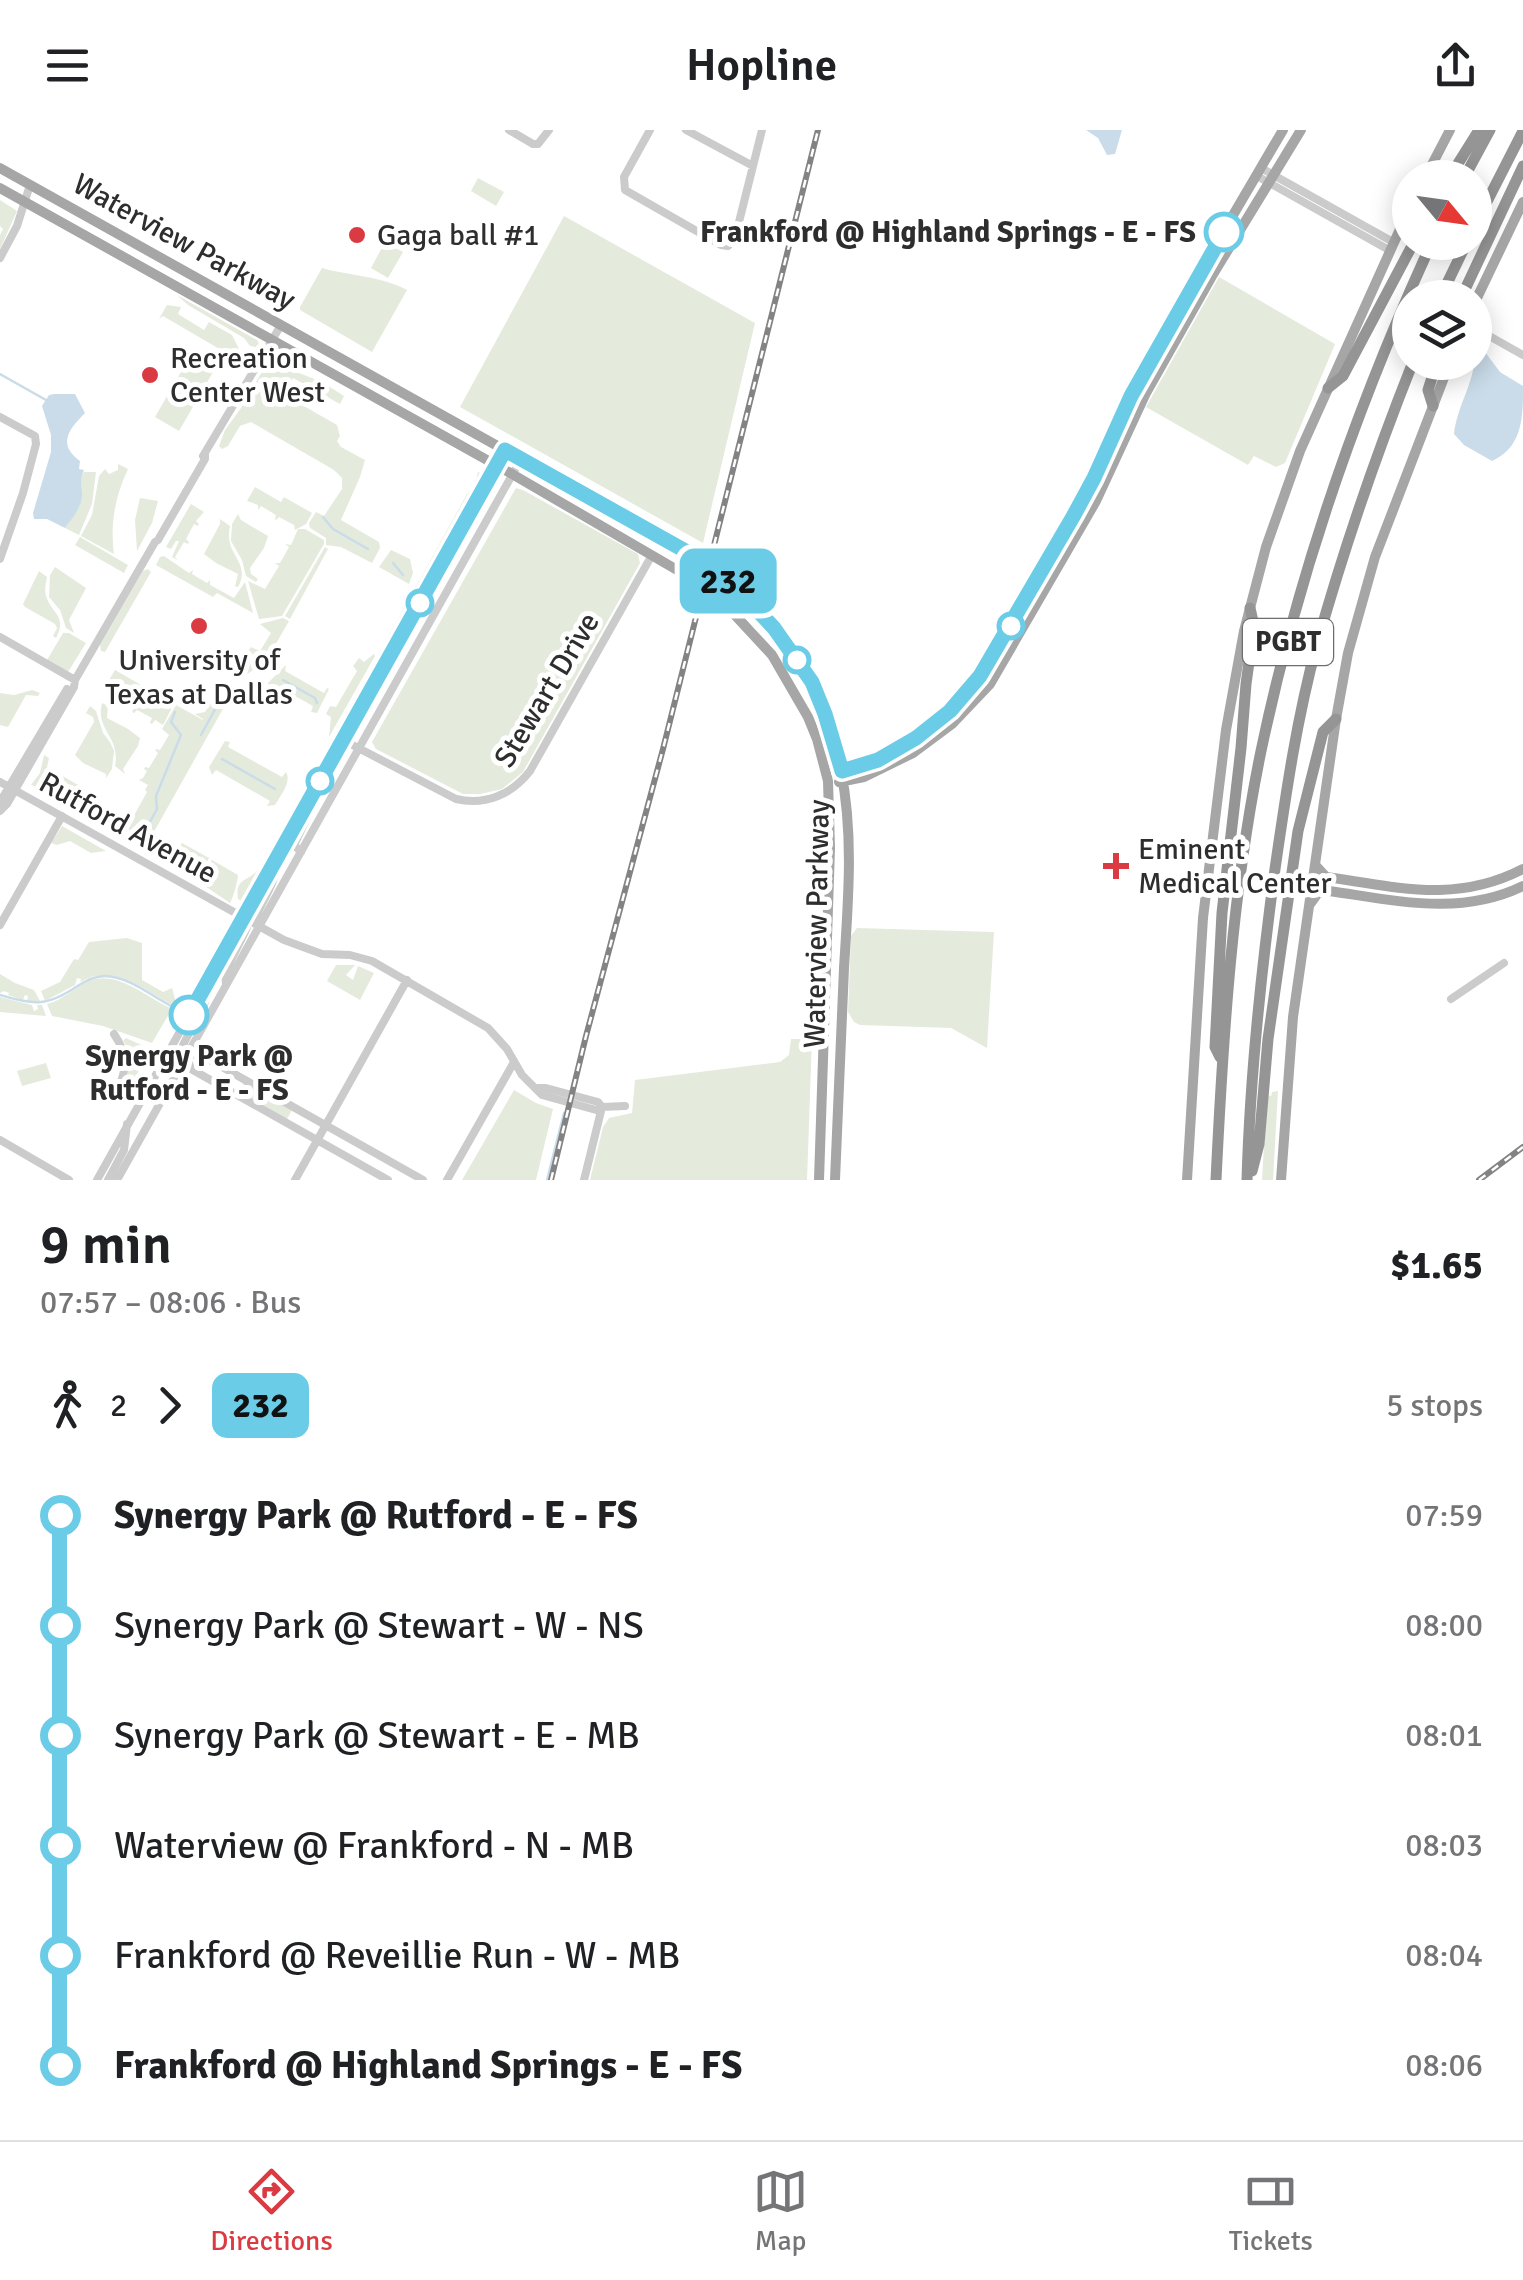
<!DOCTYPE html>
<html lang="en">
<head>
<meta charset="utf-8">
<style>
  :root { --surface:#fff; --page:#f2f2f2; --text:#202124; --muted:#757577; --line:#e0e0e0; --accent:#da3b43 }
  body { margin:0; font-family:Signika,sans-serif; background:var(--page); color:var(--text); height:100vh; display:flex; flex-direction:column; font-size:38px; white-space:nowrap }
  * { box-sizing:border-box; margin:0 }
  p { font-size:32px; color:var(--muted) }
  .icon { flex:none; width:55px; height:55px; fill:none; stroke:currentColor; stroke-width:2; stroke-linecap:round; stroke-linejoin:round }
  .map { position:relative; height:1050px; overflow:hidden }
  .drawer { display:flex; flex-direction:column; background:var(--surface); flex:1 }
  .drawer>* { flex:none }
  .badge { padding:0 20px; border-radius:15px; font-size:35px; line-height:65px }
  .needle { width:65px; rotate:119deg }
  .fabs { position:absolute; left:1392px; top:30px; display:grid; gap:20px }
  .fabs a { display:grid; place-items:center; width:100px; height:100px; border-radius:50%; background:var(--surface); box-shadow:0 5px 25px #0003; font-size:50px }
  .map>.badge { position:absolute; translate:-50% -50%; box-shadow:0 0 0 5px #fff }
  .legs { display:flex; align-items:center; gap:15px; height:110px; padding:0 40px; font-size:32px }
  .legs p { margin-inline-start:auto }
  .headline { display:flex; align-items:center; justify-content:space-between; height:170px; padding:0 40px }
  h1 { font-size:55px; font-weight:600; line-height:75px }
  ul { padding:0 40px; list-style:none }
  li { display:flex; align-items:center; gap:35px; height:110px; font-size:38px }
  li i { display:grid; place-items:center; width:15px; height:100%; margin:0 12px; background:currentColor }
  li i::after { content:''; width:25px; height:25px; margin:-12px; border:8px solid; border-radius:50%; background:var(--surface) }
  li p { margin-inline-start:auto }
  li:first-child i { background:linear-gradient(#0000 50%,currentColor 0) }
  li:last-child i { background:linear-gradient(currentColor 50%,#0000 0) }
  header { display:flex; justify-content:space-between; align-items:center; height:130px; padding:0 40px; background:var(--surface); font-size:45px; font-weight:600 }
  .dock { display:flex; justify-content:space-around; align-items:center; height:140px; border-top:2px solid var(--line); background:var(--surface); font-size:28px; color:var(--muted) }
  .dock a { display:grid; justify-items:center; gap:5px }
  .dock .active { color:var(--accent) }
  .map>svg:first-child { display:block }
  .green { fill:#e4ebdd }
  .water { fill:#cadce9 }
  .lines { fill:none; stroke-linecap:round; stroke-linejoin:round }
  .stream { stroke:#cadce9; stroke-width:2.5 }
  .minor { stroke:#cbcbcb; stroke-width:8 }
  .major { stroke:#a6a6a6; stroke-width:10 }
  .highway { stroke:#959595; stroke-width:11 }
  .rail-casing { stroke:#838383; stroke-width:6 }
  .rail { stroke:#fff; stroke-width:2.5; stroke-dasharray:8; stroke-linecap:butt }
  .line-1-casing { stroke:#fff; stroke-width:22 }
  .line-1 { stroke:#6bcce7; stroke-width:15 }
  .stop-1-dot { fill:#fff; stroke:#6bcce7; stroke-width:5 }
  .poi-dot { fill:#da3b43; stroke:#fff; stroke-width:4 }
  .labels { text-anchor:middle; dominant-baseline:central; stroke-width:10; stroke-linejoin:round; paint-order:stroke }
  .shield { fill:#fff; stroke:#6d6d6d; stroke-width:2.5 }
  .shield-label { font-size:28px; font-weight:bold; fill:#2e2e2e }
  .stop-label { font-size:30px; font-weight:bold; fill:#2e2e2e; stroke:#fff; text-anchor:end }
  .poi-label { font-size:30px; fill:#2e2e2e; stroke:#fff; text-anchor:start }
  .street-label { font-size:30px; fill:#2e2e2e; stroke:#fff }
</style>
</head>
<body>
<header><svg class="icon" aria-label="menu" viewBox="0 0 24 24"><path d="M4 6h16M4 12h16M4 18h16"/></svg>Hopline<svg class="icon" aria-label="share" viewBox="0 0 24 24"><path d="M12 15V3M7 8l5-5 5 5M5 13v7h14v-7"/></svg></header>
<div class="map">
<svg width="1523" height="1050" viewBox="0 0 1523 1050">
  <rect width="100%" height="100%" fill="#fff"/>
  <path class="green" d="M478 48 504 62 496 76 471 61Z
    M0 70 17 81 0 119V105L3 99 0 96Z
    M564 86 755 193 703 413 460 277Z
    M385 112 403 122 388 148 371 138Z
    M322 138C350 146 381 146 407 160L372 222 300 180V177Z
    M1219 147 1335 214 1285 333 1276 337 1254 326 1248 335 1146 277Z
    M177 165 257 210 261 218 250 216 244 208 188 175Z
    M167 175 181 177 178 184 204 200 209 192 232 205 243 227 240 231 163 186 159 189Z
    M189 228 213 242 179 301 155 287Z
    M270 228 294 241 322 252 344 266 340 274 293 248 283 264 337 295 340 306 337 311 341 317 365 330 360 347 341 390 379 412 380 418 372 433 341 417 326 415V408L310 398 309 393 316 382 324 386 342 359V348L334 340 251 292 240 296 228 316 222 319 219 316 225 300 241 278Z
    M118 334 128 339C115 367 110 393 114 424L81 406 92 385 99 346 105 339 109 344 118 340Z
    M84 342H96L92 374 79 405 65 398 80 375V348Z
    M478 342 483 344 482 346 244 772 238 769C235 748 247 752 257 741 261 738 263 733 265 729L467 364 475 354Z
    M255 357 281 372 284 367 312 383 306 394 295 400 294 395 279 387 276 390 275 389 276 385 261 376 258 380V375L247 371Z
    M516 358 523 360 638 424 640 433 523 642 502 659 480 664H463L376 619 372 612Z
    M140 368 158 371 152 393 137 421 135 390Z
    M191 374 204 382 196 391 199 394 198 396 194 394 186 409 189 412 188 414 184 412 175 427 178 430 172 427 179 411H176L171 419 166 417Z
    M238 384 241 390 268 406 264 418 250 438 251 444 258 449 256 452 246 446 242 430 231 411 232 394Z
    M220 389 230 396C223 425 252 432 238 457L235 456 238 444 216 433 204 424 220 394Z
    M298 399H305L324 410V414L282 486 259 489 248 451 265 459 279 436 275 433H280L289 417 285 414 291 415Z
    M80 407 128 435 124 443 75 415Z
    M325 417 328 419 290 489 285 486Z
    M391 420 410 429 413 443 409 454 379 437Z
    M164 426 189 443 193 440 192 444 207 453 210 450V455L234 468 245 452 253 483 217 463 213 467 156 435 160 427Z
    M55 437 86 458 69 490 74 503 66 498 60 480 49 467 50 445Z
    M148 439 151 442 105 522 101 521 100 515 143 441Z
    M39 441 47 447C46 453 44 459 46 466 51 483 68 486 56 508L53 506 57 498 55 494 25 477 23 474Z
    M283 488 289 491 266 531 243 547 230 540 233 535 240 532 245 535 254 533 252 524 245 526 243 524 244 522 247 523 251 517 260 521 271 503 260 494Z
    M63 503H69L86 513 68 542 47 530Z
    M374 524 375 526 329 607 331 587 326 584 330 576 336 577 357 541 353 536 359 528 364 532Z
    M286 535 285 541 324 563 327 558 329 559 317 583 311 582 313 576 273 554 270 559 268 558V553Z
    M115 540 174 574 163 595 155 590 152 594 150 593 152 588 137 580 134 583 132 582 134 578 103 560Z
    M224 556 233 561 146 716 131 708 133 703 127 698 147 662 145 660 148 655 139 650 143 648 147 641 144 639 145 637 149 638 158 623 155 620 156 619 160 620 169 605 162 599 176 575 203 590V589L195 584 205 582 220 558Z
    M32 560 40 563 38 566 26 565 8 597 0 595V563L14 565Z
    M102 573 108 576 107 588 128 599 140 608 138 616 123 639 125 644 115 636C121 607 95 600 102 573Z
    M90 576 96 581 103 603 110 612 114 621 112 639 106 648V644L83 633 75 625 94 592 93 587 86 583Z
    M225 611 230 612 228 617 282 647 286 642C292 652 280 666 275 675L267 676 270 671 216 640 212 645 209 637Z
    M44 625 49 628 47 637 92 663 94 661 102 666 99 671H96L91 679 68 666 31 655 40 643Z
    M62 696 106 721 91 723 70 711 57 715 51 713Z
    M182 713 209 728 198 747 179 737 185 726 167 716 170 714 178 719Z
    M212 730 238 745C238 751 233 768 230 773L199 752Z
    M857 798 994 802 987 918 951 898 860 895 854 892 848 882 851 806Z
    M127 808 142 813V850L163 862 172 858 176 872 152 913 103 896 52 886 47 874C63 870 74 858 89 851 117 839 147 868 171 878L172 875C143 859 113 833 80 852L81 849 77 848 75 855 45 871 41 861 60 852 74 829 78 830 89 812Z
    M336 835H355L346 845 353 850 358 836 374 843 360 870 327 851Z
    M0 844 15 853 34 860 40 871H27L28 866 25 865 23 870 8 865 9 863 4 861 0 863Z
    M0 867 32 875 34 881 38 879 37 875H42L46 886 0 882Z
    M126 908 148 918 147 924 134 950 126 948C131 935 132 921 123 911Z
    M791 909H812L807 1050H590L603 997 609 988 632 983 635 950 780 932 789 925Z
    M46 933 51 948 22 956 17 941Z
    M244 953 292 980 287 989 239 962Z
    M514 960 536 973 553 979 536 1050H462Z
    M1278 961 1273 1050H1262L1267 965 1271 966 1272 962Z"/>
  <path class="water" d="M1086 0H1122L1115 24 1107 25 1098 8Z
    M1485 222 1500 242 1523 256C1523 287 1523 317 1492 331L1464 315 1454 304C1457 276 1474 254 1475 225Z
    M54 264H75L85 283C70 298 56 314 80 331L79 339 84 340C79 351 82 355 82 366 81 379 72 388 65 398L47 389H34L33 383 51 322V305L42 276 49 265Z"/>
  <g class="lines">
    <path class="stream" d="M0 244 46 270
      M323 387 333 399 368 419
      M393 433 403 445
      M283 550 315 568 317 573
      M201 605 219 572 222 556
      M222 629 275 659
      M141 708 157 679 156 666 181 605 171 592 175 582
      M0 865C33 875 46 877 76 857 85 851 94 846 105 846 127 846 152 866 171 876
      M547 1050 564 983"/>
    <path class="minor" d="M509 0 533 14H538L549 0
      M650 0 624 47 625 60 721 115 728 116 735 108 762 0
      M686 0 753 36
      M1261 38 1393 112
      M1257 46 1389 120
      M0 128 17 96 30 55
      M1475 198 1523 225
      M0 287 35 306 36 314 23 363 0 429
      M203 326 281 195
      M0 507 75 550
      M343 610 456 669C486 676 512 664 530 641L652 425
      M0 652 284 810 322 824 350 825 372 831 488 898 507 919 522 945 542 965 596 980 602 977 625 976
      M0 672 67 559
      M0 681 7 674 74 557 75 550 155 412 158 410 205 329V325
      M301 722 294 715 318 665 317 656
      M0 795 62 686
      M259 797 255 789C263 768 278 752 276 728
      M226 855 225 842 245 802 247 797 244 790
      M206 857 205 872 183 915 191 939 388 1050
      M1451 869 1504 833
      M114 904C126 922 128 934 120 954
      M171 918 187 926 199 924 423 1050
      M537 958H546L598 972 602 977
      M0 1010 69 1050
      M97 1050 505 320
      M108 1050 124 1020 127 994
      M117 1050 521 329
      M295 1050 407 850
      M447 1050 514 932
      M584 1050 602 977"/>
    <path class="major" d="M0 38 689 423C767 473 824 549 841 641 854 705 848 773 844 838 841 908 838 979 835 1050
      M1425 48 1450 0
      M0 58 512 344 684 444 722 471 772 525 808 587 817 609 828 651 830 718 819 1050
      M1475 172 1523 72
      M837 644 841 641C947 613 981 547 1032 459 1053 422 1076 385 1095 346 1108 319 1118 290 1132 263 1180 174 1232 87 1283 0
      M839 652 864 647 913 623 952 594 990 554 1096 371 1146 263 1212 146 1301 0
      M1315 735 1326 747C1397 757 1456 774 1523 739
      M1310 774 1318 763 1329 761C1394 770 1460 787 1523 756
      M1187 1050 1203 788 1226 600 1244 501 1266 417 1300 321 1410 77
      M1281 1050 1293 887 1336 589 1348 523 1375 427 1450 232"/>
    <path class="highway" d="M1449 48 1479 0
      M1464 48 1490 0
      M1475 95 1523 1
      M1440 168 1467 112
      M1461 168 1523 36
      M1328 258 1343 246 1414 112
      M1433 276 1428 260 1437 232
      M1220 927 1215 917 1222 783 1241 618 1246 554 1254 496 1250 478
      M1252 1041 1259 1014 1268 909 1298 701 1323 602 1336 589
      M1216 1050C1223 906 1232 762 1261 621 1298 445 1357 275 1432 112
      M1247 1050C1250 946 1261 842 1275 739 1286 663 1297 587 1317 514 1344 418 1376 325 1413 232"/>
    <g class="rail-casing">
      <path id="rail" d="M551 1050 586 906 663 619 818 0
        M1479 1050 1523 1017"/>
    </g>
    <use href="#rail" class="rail"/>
  </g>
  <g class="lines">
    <g class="line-1-casing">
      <path id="line-1" d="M189 885 505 320 689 423 720 444 742 464 774 498 812 552 825 584 842 641 878 630 916 608 950 581 980 546 1074 385 1094 348 1131 266 1224 102"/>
    </g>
    <use href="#line-1" class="line-1"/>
  </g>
  <g class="stop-1-dot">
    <circle cx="1224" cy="102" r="18"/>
    <circle cx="420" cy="473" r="12"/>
    <circle cx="1011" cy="496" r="12"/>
    <circle cx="797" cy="530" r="12"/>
    <circle cx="320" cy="651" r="12"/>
    <circle cx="189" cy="885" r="18"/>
  </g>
  <g class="poi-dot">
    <circle cx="357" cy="105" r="10"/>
    <circle cx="150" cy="245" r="10"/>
    <circle cx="199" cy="496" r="10"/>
    <path d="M1111 721h10v10h10v10h-10v10h-10v-10h-10v-10h10z"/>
  </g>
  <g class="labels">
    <rect class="shield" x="1243" y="489" width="90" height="46" rx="8"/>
    <g class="shield-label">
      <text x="1288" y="512">PGBT</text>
    </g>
    <g class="stop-label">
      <text x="1196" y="102">Frankford @ Highland Springs - E - FS</text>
      <text x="189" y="926" text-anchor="middle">Synergy Park @<tspan x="189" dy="34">Rutford - E - FS</tspan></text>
    </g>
    <g class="poi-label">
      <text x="377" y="105">Gaga ball #1</text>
      <text x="170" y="228">Recreation<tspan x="170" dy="34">Center West</tspan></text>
      <text x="199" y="530" text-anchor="middle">University of<tspan x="199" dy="34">Texas at Dallas</tspan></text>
      <text x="1138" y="719">Eminent<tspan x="1138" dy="34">Medical Center</tspan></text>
    </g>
    <g class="street-label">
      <text transform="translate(184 112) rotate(29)">Waterview Parkway</text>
      <text transform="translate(547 560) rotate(-59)">Stewart Drive</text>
      <text transform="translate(128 698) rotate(29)">Rutford Avenue</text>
      <text transform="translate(817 794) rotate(-89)">Waterview Parkway</text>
    </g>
  </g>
</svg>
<div class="fabs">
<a><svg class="needle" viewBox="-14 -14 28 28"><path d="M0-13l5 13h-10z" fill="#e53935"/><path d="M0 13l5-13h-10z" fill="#757577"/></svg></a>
<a><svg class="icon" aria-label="layers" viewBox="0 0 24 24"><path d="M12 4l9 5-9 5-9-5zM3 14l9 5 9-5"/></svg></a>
</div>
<b class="badge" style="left:728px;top:451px;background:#6bcce7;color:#111">232</b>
</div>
<section class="drawer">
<div class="headline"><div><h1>9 min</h1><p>07:57 – 08:06 · Bus</p></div><b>$1.65</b></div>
<div class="legs"><svg class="icon" aria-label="walk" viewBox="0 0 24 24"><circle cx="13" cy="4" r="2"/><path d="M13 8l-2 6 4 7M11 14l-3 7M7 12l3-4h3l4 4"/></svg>2<svg class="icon" aria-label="forward" viewBox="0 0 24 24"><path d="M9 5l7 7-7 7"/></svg><b class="badge" style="background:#6bcce7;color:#111">232</b><p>5 stops</p></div>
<ul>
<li><i style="color:#6bcce7"></i><b>Synergy Park @ Rutford - E - FS</b><p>07:59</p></li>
<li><i style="color:#6bcce7"></i><span>Synergy Park @ Stewart - W - NS</span><p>08:00</p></li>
<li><i style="color:#6bcce7"></i><span>Synergy Park @ Stewart - E - MB</span><p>08:01</p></li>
<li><i style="color:#6bcce7"></i><span>Waterview @ Frankford - N - MB</span><p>08:03</p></li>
<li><i style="color:#6bcce7"></i><span>Frankford @ Reveillie Run - W - MB</span><p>08:04</p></li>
<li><i style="color:#6bcce7"></i><b>Frankford @ Highland Springs - E - FS</b><p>08:06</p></li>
</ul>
</section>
<nav class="dock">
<a class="active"><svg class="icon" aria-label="directions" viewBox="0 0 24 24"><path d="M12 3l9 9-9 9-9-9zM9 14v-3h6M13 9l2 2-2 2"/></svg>Directions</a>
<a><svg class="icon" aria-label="map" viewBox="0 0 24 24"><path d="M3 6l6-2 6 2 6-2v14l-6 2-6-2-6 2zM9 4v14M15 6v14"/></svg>Map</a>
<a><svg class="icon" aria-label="tickets" viewBox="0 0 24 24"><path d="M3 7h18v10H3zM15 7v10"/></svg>Tickets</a>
</nav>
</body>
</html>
